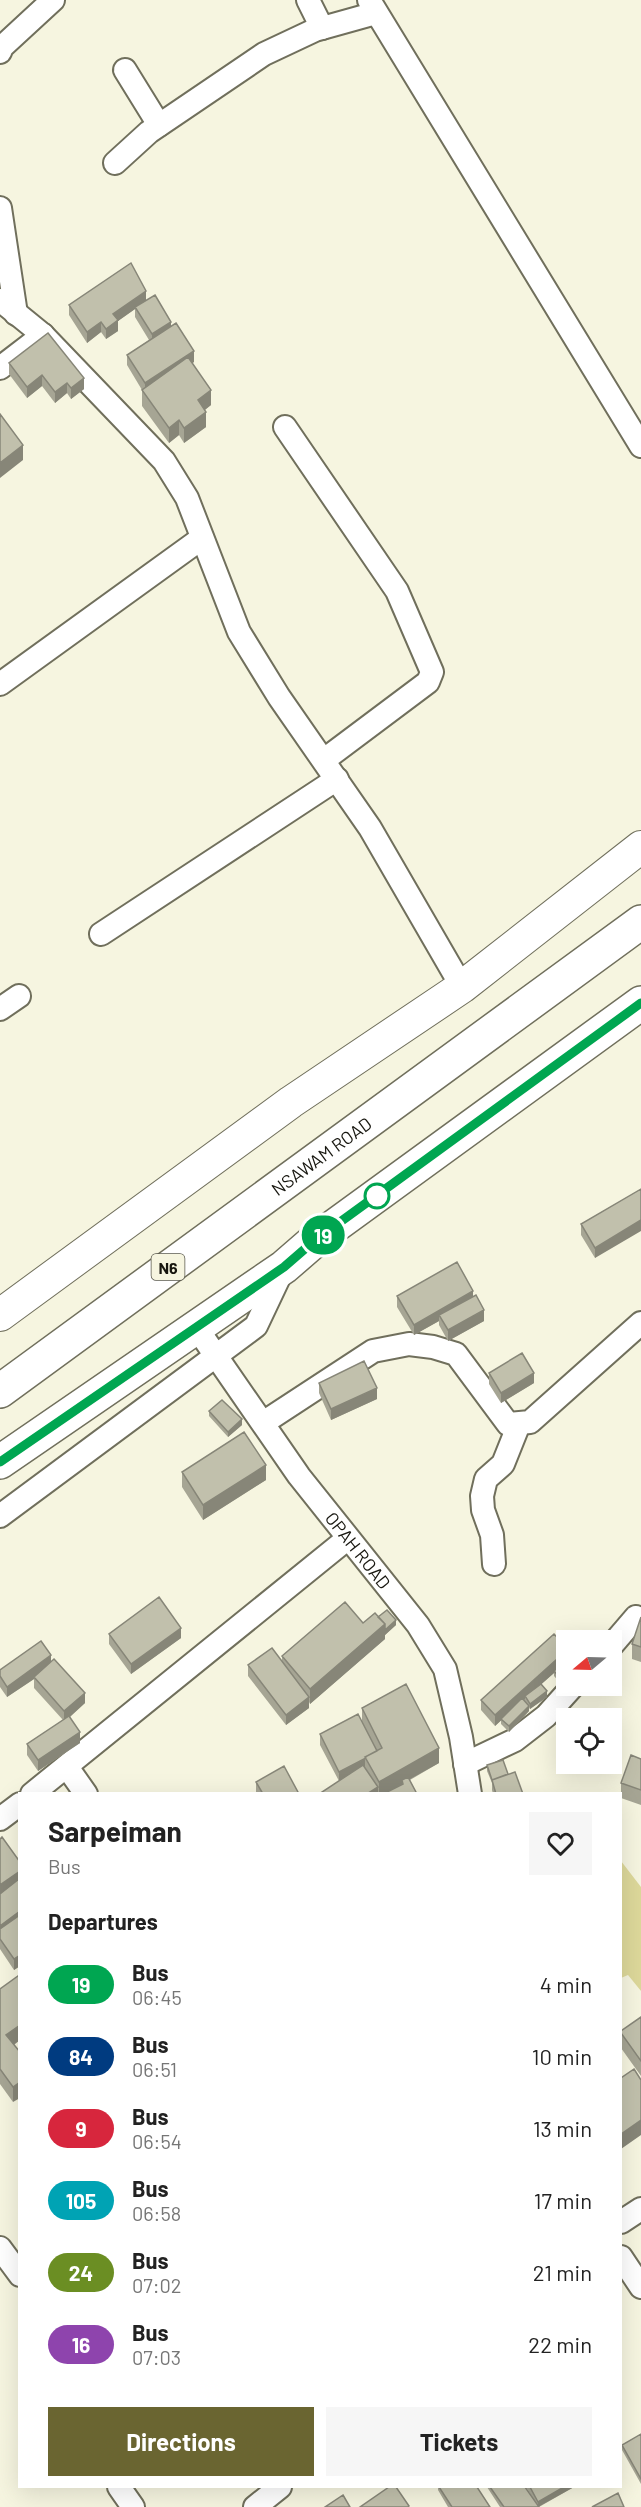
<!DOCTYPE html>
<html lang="en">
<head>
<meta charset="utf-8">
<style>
  :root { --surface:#fff; --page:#f6f6f6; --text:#222; --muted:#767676; --accent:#6a6531 }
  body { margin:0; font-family:Barlow,sans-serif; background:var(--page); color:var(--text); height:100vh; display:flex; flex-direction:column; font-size:22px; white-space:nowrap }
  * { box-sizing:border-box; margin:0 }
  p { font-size:20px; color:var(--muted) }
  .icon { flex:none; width:33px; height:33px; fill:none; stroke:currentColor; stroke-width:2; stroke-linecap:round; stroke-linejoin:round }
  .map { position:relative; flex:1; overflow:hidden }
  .drawer { position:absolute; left:18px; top:1792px; width:604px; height:696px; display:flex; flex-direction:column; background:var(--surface); border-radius:0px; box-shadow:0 6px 24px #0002 }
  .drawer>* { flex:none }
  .badge { padding:0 12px; border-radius:20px; font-size:21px; line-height:39px }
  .needle { width:39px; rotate:251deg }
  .tools { position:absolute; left:556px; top:1630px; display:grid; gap:12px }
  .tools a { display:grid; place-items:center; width:66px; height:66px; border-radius:0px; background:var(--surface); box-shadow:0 6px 24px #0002; font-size:30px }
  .map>.badge { position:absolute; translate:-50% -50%; box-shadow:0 0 0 3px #fff }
  h2 { padding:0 30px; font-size:22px; line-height:54px }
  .round { display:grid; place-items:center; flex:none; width:63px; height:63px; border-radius:0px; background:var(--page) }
  .summary { display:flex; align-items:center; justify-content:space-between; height:102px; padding:0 30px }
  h1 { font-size:28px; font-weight:700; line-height:45px }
  .button { display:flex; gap:12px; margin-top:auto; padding:12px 30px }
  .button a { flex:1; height:69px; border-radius:0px; background:var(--accent); color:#fff; font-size:24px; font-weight:700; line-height:69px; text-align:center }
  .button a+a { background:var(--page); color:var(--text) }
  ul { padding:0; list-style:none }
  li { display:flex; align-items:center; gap:18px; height:72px; padding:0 30px }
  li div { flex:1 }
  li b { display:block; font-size:22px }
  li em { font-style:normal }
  li .badge { min-width:66px; font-weight:700; text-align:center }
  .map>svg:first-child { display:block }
  .green { fill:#ddd89a }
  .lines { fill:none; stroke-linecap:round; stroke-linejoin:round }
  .street-casing { stroke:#706f5c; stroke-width:26 }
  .secondary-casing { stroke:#706f5c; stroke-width:34 }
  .highway-casing { stroke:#706f5c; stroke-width:36 }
  .street { stroke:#fff; stroke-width:22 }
  .secondary { stroke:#fff; stroke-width:32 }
  .highway { stroke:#fff; stroke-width:33 }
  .wall { fill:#a6a594 }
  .shaded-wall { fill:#878678 }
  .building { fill:#c1c0ac; stroke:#878678; stroke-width:1.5 }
  .line-casing { stroke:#fff; stroke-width:14 }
  .line { stroke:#00a651; stroke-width:9 }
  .stop-dot { fill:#fff; stroke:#00a651; stroke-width:3 }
  .labels { text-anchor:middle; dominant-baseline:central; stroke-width:4.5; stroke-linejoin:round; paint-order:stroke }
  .shield { fill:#f6f5e0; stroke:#5a594e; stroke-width:1.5 }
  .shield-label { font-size:16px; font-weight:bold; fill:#17160f }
  .street-label { font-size:18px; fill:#17160f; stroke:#f6f5e0 }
</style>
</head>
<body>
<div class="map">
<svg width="641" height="2507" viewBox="0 0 641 2507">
  <rect width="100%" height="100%" fill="#f6f5e0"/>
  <path class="green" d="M621 1861 641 1887V1991L628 1975 621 1978Z"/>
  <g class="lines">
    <g class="street-casing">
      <g id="street">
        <path d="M308 0 322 28"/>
        <path d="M369 0 641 446"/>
        <path d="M0 52 2 47 53 0"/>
        <path d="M125 70 159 125"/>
        <path d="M115 163 149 132 264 54 315 30 376 13"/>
        <path d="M0 208 16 314"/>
        <path d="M0 300 43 335 164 461 187 498 239 632 279 697 370 828 462 987"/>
        <path d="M0 368 43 335"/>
        <path d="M285 427 397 591 432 672 428 682 324 760"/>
        <path d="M0 684 202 538"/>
        <path d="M101 934 337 779"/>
        <path d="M0 1009 19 996"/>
        <path id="s1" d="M196 1327 299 1476 418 1625 445 1669 461 1737 470 1794"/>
        <path d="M263 1423 373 1351 409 1344 433 1347 456 1354 508 1424 530 1422 641 1323"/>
        <path d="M0 1516 256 1326 283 1269"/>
        <path d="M494 1564 492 1535 483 1510 482 1496 486 1479 503 1464 519 1424"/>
        <path d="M612 1645 636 1617"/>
        <path d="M465 1764 515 1740 546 1716 573 1686"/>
        <path d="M67 1767 86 1794"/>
        <path d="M32 1794 347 1539"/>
        <path d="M0 1819 20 1804"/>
        <path d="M621 2222 641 2209"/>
        <path d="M0 2248 20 2275"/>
        <path d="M621 2257 641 2287"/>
        <path d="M119 2487 133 2507"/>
        <path d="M255 2507 280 2487"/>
      </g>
    </g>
    <g class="secondary-casing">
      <path id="secondary" d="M0 1315 291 1102 462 987 641 847"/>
    </g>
    <g class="highway-casing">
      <g id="highway">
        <path id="s2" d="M0 1391 641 922"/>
        <path d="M0 1462 284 1267 314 1241 641 1003"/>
      </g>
    </g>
    <use href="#street" class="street"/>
    <use href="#secondary" class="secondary"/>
    <use href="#highway" class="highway"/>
  </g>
  <path class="wall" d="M146 300 171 326 194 362 192 363 211 405 205 410 206 427 184 443 179 435 169 443 142 406V390L127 365V355L149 340 135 317V309L118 321V331L106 339 101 332 87 343 69 315V305Z
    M9 363 84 389 71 399 67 393 55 403 42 386 27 398 9 374Z
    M641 1189 595 1258 581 1235V1224Z
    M397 1296 484 1321 448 1341 439 1325V1321L414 1335 397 1307Z
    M489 1373 534 1383 501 1403 489 1384Z
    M319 1383 377 1399 331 1420 319 1393Z
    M209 1411 242 1425 228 1437 209 1416Z
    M182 1472 266 1480 203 1520 182 1487Z
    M378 1617 396 1625 385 1635V1639L310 1704 309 1702V1708L286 1725 248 1676V1665L282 1662V1656Z
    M641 1617V1662L632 1659V1644Z
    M109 1634 181 1638 131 1674 109 1644Z
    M567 1648V1683L563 1686 554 1676V1673L541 1684 547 1697 530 1709 529 1708V1711L509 1732 501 1724V1720L495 1726 481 1710V1700Z
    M51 1661 85 1703 70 1717 80 1743 38 1771 27 1755V1744L63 1720 34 1688V1679L7 1697 0 1687V1670Z
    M362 1708 439 1763 410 1780 417 1794H319L339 1781 320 1745V1734L362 1721Z
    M641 1759V1805L621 1798V1783Z
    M487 1765 508 1774 523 1794H493L492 1790V1783L487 1771Z
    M256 1782 299 1794H257L256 1792Z
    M0 1839 20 1862V1966L14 1970 0 1949Z
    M20 1978V2040L14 2045 13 2102 0 2084V1989Z
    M641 2017V2076L621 2048V2031Z
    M641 2434V2484L622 2450V2445Z
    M438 2487H477L490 2507H448L438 2490Z
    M487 2487H525L536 2503 526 2487H574L539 2507H500Z"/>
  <path class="shaded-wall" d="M146 291V301L135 307V309L118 321V331L106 339V329L113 314Z
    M101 322V332L87 343V332Z
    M171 322V333L152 345V334Z
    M194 351V362L145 394V383Z
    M42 375V386L27 398V387Z
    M84 378V389L71 399V388Z
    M67 383V393L55 403V392Z
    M211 390V405L198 415V400Z
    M206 412V427L184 443V428Z
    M179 420V435L169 443V428Z
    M23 445V460L0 478V463Z
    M641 1220V1231L595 1258V1248Z
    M473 1291V1302L439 1315V1321L414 1335V1325Z
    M484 1310V1321L448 1341V1330Z
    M534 1373V1383L501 1403V1393Z
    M377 1388V1399L331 1420V1409Z
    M242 1419V1425L228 1437V1432Z
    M266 1465V1480L203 1520V1505Z
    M396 1620V1625L385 1635V1639L310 1704V1689L385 1624Z
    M181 1628V1638L131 1674V1664Z
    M567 1650V1661L554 1671V1673L526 1698 525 1696V1699L495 1726V1715Z
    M51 1655V1666L34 1677V1679L7 1697V1687Z
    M567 1677V1683L563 1686V1681Z
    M547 1691V1697L530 1709V1704Z
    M85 1693V1703L64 1722V1711Z
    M309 1697V1708L286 1725V1715Z
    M529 1706V1711L509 1732V1726Z
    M80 1732V1743L38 1771V1760Z
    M439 1748V1763L403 1783 402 1780V1784L384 1794H379V1782Z
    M365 1759V1769L339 1783V1772Z
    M378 1787V1794H367Z
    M20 1871V1882L0 1896V1885Z
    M20 1911V1921L0 1936V1926Z
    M20 1955V1966L14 1970V1959Z
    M20 2025V2040L6 2050V2035Z
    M20 2082V2098L13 2102V2087Z
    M641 2120V2135L621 2149V2134Z
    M564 2487H574L538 2507V2502Z"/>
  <path class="building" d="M131 263 146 291 113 314 118 320 106 329 101 322 87 332 69 305Z
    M155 295 171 322 152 334 135 307Z
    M176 323 194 351 145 383 127 355Z
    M48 333 84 378 71 388 67 383 55 392 42 375 27 387 9 363Z
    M188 357 211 390 198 400 206 412 184 428 179 420 169 428 142 390Z
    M0 414 23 445 0 463Z
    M641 1189V1220L595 1248 581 1224Z
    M457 1262 473 1291 414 1325 397 1296Z
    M476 1295 484 1310 448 1330 439 1315Z
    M522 1353 534 1373 501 1393 489 1373Z
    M364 1361 377 1388 331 1409 319 1383Z
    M222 1400 242 1419 228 1432 209 1411Z
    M244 1432 266 1465 203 1505 182 1472Z
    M159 1597 181 1628 131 1664 109 1634Z
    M345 1602 363 1623 375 1613 385 1624 310 1689 282 1656Z
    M387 1610 396 1620 385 1630V1624L378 1617Z
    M641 1617V1647L632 1644Z
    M554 1634 567 1648V1650L495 1715 481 1700Z
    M41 1641 51 1655 7 1687 0 1676V1670Z
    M272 1648 309 1697 286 1715 248 1665Z
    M54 1659 85 1693 64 1711 34 1677Z
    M566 1659 567 1660V1677L563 1681 554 1671Z
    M406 1684 439 1748 379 1782 365 1757 382 1748 362 1708Z
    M541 1684 547 1691 530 1704 525 1696Z
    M522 1698 529 1706 509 1726 501 1719Z
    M358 1714 377 1751 365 1757 366 1758 339 1772 320 1734Z
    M69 1716 80 1732 38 1760 27 1744Z
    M631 1755 641 1759V1790L621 1783Z
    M503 1760 508 1774 492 1780 487 1765Z
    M363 1765 378 1787 367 1794H319Z
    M284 1766 299 1794H263L256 1782Z
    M515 1772 523 1794H496L492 1780Z
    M408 1777 417 1794H383L403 1784 402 1780Z
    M2 1837 20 1862V1871L0 1885V1839Z
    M19 1879 20 1911 0 1926V1894Z
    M20 1915V1955L14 1959 0 1939V1929Z
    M18 1976 20 1978V2025L6 2035 20 2052V2082L13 2087 0 2069V1989Z
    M641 2017V2061L621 2033V2031Z
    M634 2069 641 2080V2120L621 2134V2078Z
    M641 2434V2479L622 2445Z
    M389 2487H396L409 2506 408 2507H360Z
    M439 2487H477L490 2507H452Z
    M490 2487H525L539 2507H504Z
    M530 2487H564L538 2502Z
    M618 2493 624 2507H592Z
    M343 2495 350 2507H325Z"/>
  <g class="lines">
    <g class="line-casing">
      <path id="line" d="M0 1462 284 1267 314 1241 641 1003"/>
    </g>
    <use href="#line" class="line"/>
  </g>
  <circle class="stop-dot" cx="377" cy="1196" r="12"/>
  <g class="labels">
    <rect class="shield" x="151.5" y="1254" width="33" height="26" rx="4.5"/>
    <g class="shield-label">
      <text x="168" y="1267">N6</text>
    </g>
    <g class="street-label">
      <text stroke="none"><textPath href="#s2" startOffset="398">NSAWAM ROAD</textPath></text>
      <text stroke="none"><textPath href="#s1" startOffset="276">OPAH ROAD</textPath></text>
    </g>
  </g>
</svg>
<div class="tools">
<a><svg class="needle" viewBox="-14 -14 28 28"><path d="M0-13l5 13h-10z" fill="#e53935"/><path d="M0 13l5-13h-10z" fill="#767676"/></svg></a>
<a><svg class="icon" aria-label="locate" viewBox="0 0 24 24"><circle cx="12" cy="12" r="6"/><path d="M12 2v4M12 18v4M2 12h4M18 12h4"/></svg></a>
</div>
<b class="badge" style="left:323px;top:1235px;background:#00a651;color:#fff">19</b>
<section class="drawer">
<div class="summary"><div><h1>Sarpeiman</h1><p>Bus</p></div><a class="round"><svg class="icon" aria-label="heart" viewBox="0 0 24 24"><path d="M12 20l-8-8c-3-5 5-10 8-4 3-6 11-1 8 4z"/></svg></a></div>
<h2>Departures</h2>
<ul>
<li><span class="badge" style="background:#00a651;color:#fff">19</span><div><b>Bus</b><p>06:45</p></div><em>4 min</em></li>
<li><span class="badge" style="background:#003b80;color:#fff">84</span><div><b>Bus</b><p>06:51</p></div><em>10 min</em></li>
<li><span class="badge" style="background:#d7263d;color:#fff">9</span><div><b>Bus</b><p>06:54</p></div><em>13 min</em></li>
<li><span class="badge" style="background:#00a3b4;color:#fff">105</span><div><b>Bus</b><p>06:58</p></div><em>17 min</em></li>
<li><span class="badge" style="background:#6b8e23;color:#fff">24</span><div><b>Bus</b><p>07:02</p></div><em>21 min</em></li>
<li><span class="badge" style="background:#8e44ad;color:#fff">16</span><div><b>Bus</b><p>07:03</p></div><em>22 min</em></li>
</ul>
<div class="button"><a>Directions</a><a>Tickets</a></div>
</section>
</div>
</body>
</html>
